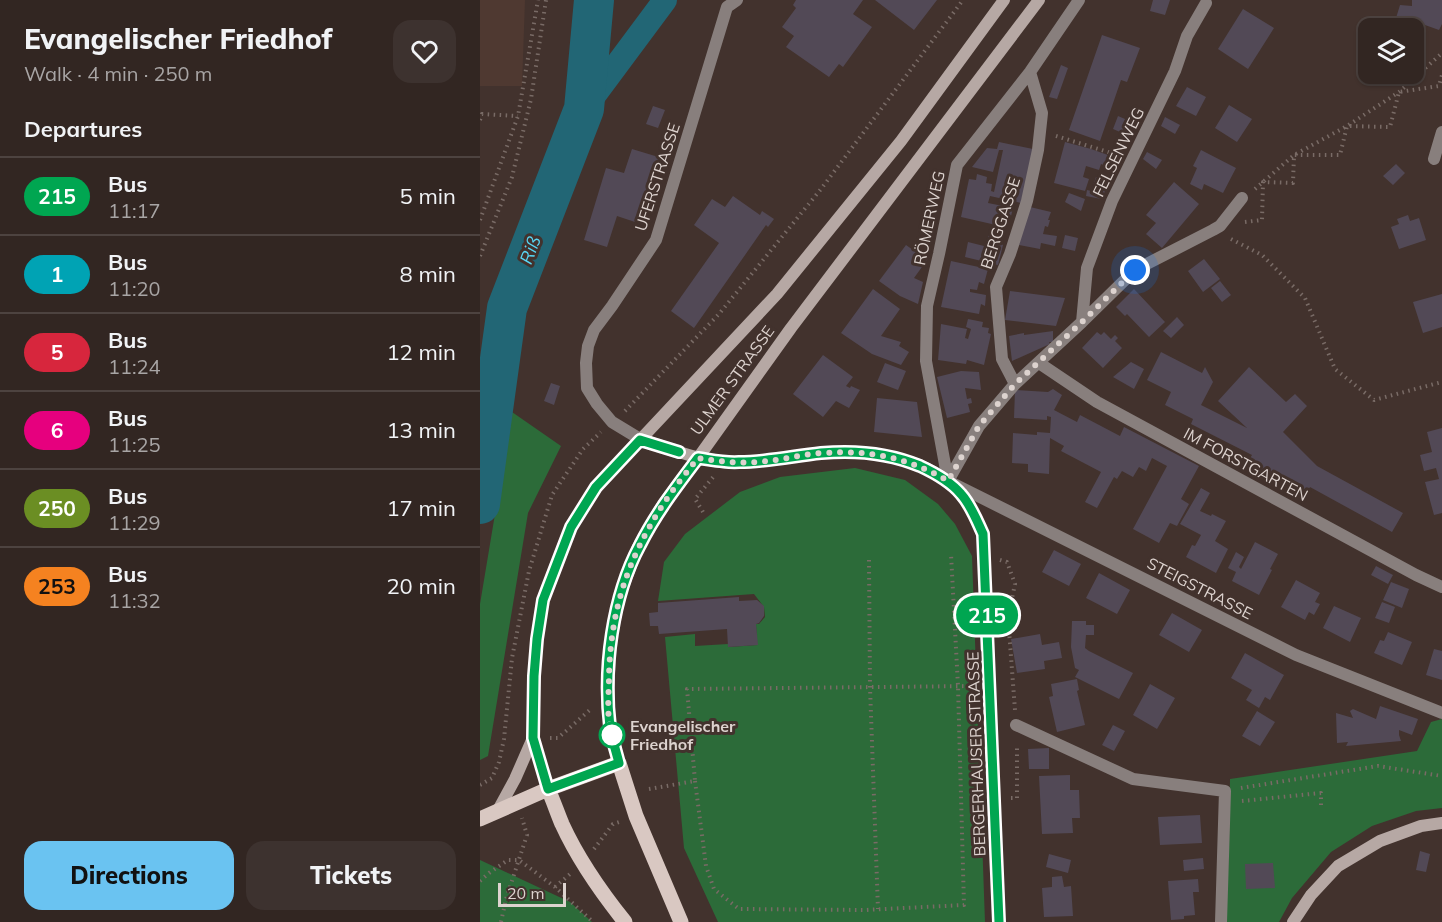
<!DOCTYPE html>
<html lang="en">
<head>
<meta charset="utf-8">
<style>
  :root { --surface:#322622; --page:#3d322f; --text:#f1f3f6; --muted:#a8a5a5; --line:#4d4340; --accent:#6ac3f1 }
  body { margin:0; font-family:Mulish,sans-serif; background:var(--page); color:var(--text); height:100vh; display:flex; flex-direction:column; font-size:22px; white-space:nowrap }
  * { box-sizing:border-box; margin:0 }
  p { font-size:20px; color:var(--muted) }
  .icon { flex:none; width:33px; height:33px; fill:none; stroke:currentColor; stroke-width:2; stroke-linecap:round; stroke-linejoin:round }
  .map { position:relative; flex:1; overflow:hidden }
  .sheet { display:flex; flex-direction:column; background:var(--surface); width:480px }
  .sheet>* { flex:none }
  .badge { padding:0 12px; border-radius:20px; font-size:21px; line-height:39px }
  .tools { position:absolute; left:878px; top:18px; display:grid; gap:12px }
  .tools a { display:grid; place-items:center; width:66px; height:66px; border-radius:12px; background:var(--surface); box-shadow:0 2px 4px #0004,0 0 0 2px var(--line); font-size:30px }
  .scale { position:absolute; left:18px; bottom:15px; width:68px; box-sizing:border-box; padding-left:6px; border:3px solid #ddd3cf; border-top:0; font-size:16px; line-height:21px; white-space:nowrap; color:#ddd3cf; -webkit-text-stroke:4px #42322d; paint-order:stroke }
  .you { position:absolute; width:30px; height:30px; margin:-15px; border:4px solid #fff; border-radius:50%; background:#1a73e8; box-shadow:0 0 0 9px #1a73e833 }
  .map>.badge { position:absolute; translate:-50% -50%; box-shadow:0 0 0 3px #fff }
  h2 { padding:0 24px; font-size:22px; line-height:54px }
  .round { display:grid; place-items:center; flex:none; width:63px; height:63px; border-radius:18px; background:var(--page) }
  .headline { display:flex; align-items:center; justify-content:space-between; height:102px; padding:0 24px }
  h1 { font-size:28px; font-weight:800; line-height:45px }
  .primary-button { display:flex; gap:12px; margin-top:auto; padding:12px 24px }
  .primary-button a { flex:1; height:69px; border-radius:18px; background:var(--accent); color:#111; font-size:24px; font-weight:800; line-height:69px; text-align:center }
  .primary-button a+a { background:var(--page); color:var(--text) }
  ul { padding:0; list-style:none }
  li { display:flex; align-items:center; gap:18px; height:78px; padding:0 24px; border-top:2px solid var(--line) }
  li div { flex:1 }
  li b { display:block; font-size:22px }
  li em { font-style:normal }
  li .badge { min-width:66px; font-weight:700; text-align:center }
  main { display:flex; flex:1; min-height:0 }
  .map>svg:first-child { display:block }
  .built { fill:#4f3931 }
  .green { fill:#2c6b39 }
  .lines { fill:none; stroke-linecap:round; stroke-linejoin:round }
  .canal { stroke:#226675; stroke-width:24 }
  .river { stroke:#226675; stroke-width:40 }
  .building { fill:#524956 }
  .path { stroke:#796b66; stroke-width:4; stroke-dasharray:1.5 4.5; stroke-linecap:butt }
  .lane { stroke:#887f7d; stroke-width:12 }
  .street { stroke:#887f7d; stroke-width:12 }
  .secondary { stroke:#b6a8a4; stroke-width:12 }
  .primary { stroke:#d9c8c2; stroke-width:15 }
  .line-casing { stroke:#fff; stroke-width:14 }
  .line { stroke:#00a651; stroke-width:9 }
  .walk { stroke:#ddd3cf; stroke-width:6; stroke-dasharray:0 10.8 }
  .stop-dot { fill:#fff; stroke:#00a651; stroke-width:3 }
  .labels { text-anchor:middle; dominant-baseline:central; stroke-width:6; stroke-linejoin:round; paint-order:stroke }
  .street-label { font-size:16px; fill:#ddd3cf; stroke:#42322d }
  .stop-label { font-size:16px; font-weight:bold; fill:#ddd3cf; stroke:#42322d; text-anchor:start }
  .water-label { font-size:18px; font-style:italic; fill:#58d7f5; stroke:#42322d }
</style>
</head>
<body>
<main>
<section class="sheet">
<div class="headline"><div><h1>Evangelischer Friedhof</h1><p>Walk · 4 min · 250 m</p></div><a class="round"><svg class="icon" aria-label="heart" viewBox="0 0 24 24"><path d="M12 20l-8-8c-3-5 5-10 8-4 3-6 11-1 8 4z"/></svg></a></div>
<h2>Departures</h2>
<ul>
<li><span class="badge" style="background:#00a651;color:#fff">215</span><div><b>Bus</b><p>11:17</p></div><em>5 min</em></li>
<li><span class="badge" style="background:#00a3b4;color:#fff">1</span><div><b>Bus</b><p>11:20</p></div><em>8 min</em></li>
<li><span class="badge" style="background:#d7263d;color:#fff">5</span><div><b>Bus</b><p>11:24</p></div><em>12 min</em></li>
<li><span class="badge" style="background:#e6007e;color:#fff">6</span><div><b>Bus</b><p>11:25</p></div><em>13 min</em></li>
<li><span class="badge" style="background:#6b8e23;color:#fff">250</span><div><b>Bus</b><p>11:29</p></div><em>17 min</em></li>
<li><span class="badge" style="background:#f58220;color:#111">253</span><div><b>Bus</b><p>11:32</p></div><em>20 min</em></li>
</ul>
<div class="primary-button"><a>Directions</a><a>Tickets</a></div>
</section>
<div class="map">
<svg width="962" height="922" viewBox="0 0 962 922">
  <rect width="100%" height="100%" fill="#42322d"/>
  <path class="built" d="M0 0H45L42 86H0Z"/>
  <path class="green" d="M32 412 81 446 48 513 8 756 0 760V604Z
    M375 468 425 480 458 504 475 524 492 556 505 922H238L204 848 185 637 215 634V646L248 644 249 647 277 645 276 624H279L285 617 284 607 274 594 178 601 184 562 205 534 260 492 300 477Z
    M962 719V808L936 811 892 826 851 852 812 898 799 922H746L749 847 750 779 937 751 951 722Z
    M0 860 90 902 112 922H0Z"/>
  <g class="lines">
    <path class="canal" d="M104 109 185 0"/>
    <path class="river" d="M0 504 27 308 104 109 114 0"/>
  </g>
  <path class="building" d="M316 0H383L373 14 392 27 363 67 359 64 349 77 306 47 314 36 302 27 316 8 313 5Z
    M395 0H457L434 30Z
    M673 0H690L685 15 670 11Z
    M932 0H962V24L959 30 931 20 928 28H913L920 5 932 6Z
    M763 9 794 28 768 69 738 49Z
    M622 35 660 48 647 82 641 80 620 141 589 130Z
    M581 65 588 68 577 99 569 97Z
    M707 87 726 97 716 116 696 106Z
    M749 105 772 119 757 142 735 128Z
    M173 106 185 110 178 128 166 124Z
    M638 116 652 122 647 135 633 129Z
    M685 117 700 125 695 134 681 126Z
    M519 142 553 149 541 203 510 196 508 203 533 208 531 216 519 213 516 225 481 217 489 179 496 180 497 174 507 177 506 183 512 184 511 191 514 192 523 150H519L513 172 492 167 507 148 517 149Z
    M585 142 611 149 642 160 637 171 621 164 619 170 606 166 603 177 609 179 605 191 574 183Z
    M152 149 185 159 164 225 137 216 127 247 104 240 126 168 144 173Z
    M721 150 756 168 743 193 724 184 722 190 710 184 717 168 713 166Z
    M667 152 682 160 676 169 663 159Z
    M916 164 925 173 913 185 903 176Z
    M616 177 630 182 621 199 606 196 607 190 611 191Z
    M694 182 719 204 682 248 666 234 676 223 666 215Z
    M589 193 605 199 601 211 585 202Z
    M253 196 280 215 282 211 294 219 288 227 286 225 214 328 191 311 239 243 214 225 232 199 245 207Z
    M550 207 571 212 568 220H570L568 227 565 226 563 234 577 236 575 246 561 243 560 249 539 245 544 225Z
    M928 215 930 221 939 218 946 240 919 249 911 227 919 224 917 219Z
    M512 229 522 234 518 242 523 245 518 265 485 257 488 242 504 246Z
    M585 235 598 238 595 251 582 248Z
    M426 245 447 260 434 278 443 282 438 304 420 296 399 281Z
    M724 259 740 279 723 292 708 271Z
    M471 261 508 269 504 284 499 282 497 290 490 289V292L506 295 505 306 501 304 499 314 461 307Z
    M740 281 751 295 742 302 731 288Z
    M393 289 420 309 401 336 421 342 419 346 429 352 421 365 392 354 361 333Z
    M654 289 685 322 669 337 647 314 645 316 636 307Z
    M530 291 585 298 576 326 525 320Z
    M962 294V327L943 333 933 302Z
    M697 317 704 325 691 338 683 331Z
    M488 319 503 322 502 327 509 328 508 333 511 334 504 365 487 360 486 364 458 360 461 324 487 329 485 338 488 339 491 329 486 327Z
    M573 331V342H569L570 344 532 361 529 336 544 333V335Z
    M617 332 621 335 624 332 631 339 635 335 638 338 635 341 642 348 623 368 602 348Z
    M681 352 722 373 725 367 733 382 721 405 767 428 738 401 769 367 806 402 815 394 827 406 803 432 837 466 923 513 912 532 830 487 825 496 766 465 772 455 711 424 713 419 685 405 691 392 667 380Z
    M343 355 373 377 366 386 370 388 371 386 380 390 369 408 356 401 343 417 313 394Z
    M651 362 664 369 654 389 633 377Z
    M405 363 426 371 418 390 397 382Z
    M481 371 499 372 501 390 485 388 487 399 491 398 492 403 488 404 490 412 467 418 457 377Z
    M71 383 80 386 74 405 64 401Z
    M573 389 582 395 574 410 597 422 600 415 640 436 644 427 719 466 701 499 709 504 697 526 690 523 679 543 653 529 687 466 672 458 666 471 659 467 653 477 642 471 637 479 634 477 617 508 605 502 621 472 581 451 584 446 570 438 569 474 548 472V464L532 463 533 433 557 435V432L570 433 571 417 567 416V420L534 418 535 390 568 392Z
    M397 398 437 402 442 437 394 432Z
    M962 428V513L954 515 945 482 959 479 956 468 944 471 940 455 952 452 947 432Z
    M721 488 730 493 720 511 731 516 732 514 746 521 735 541 748 549 736 573 706 557 712 545 715 546 721 535 700 524Z
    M775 542 798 554 790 569 792 570 779 595 752 581 756 572 748 568 756 552 764 557 759 567 761 569Z
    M574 550 601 564 589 586 562 572Z
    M896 566 913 575 908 584 891 575Z
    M619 573 650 590 637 614 606 598Z
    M816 580 840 593 835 602 840 604 834 615 829 612 825 620 801 607Z
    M911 582 929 589 922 608 903 600Z
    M259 597V601L277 600 284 606V616L279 623 276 624 278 645 248 647 247 629 179 634 178 626H170L169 613 178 612V603Z
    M902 602 915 607 909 623 895 618Z
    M854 606 881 618 870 642 843 628Z
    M692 613 722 630 709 652 679 635Z
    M592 621H606V625H614V635H606L605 648 609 651 653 673 639 699 595 677 599 670 595 668 591 647Z
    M908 632 932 642 922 665 894 653 900 640 904 641Z
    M560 634 562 645 579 642 582 658 564 661 565 669 537 673 531 639Z
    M954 649 962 651V680L946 675Z
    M765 653 804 675 790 700 785 697 779 708 766 700 772 690 751 678Z
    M597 679 599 690 597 691 605 725 577 732 569 697 573 696 571 684Z
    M670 684 695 698 677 729 653 715Z
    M900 706 938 719 932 735 919 730V735L921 741 866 746 868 742 857 743 856 713 873 718 870 711 873 709 896 719Z
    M777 711 795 722 780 746 762 736Z
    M633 725 645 731 634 751 622 745Z
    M569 748V769H549L548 749Z
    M590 775V790H599L600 818H592L593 833 562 834 559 776Z
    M720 815 722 843 680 845 678 817Z
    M940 851 950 854 946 872 936 870Z
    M569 854 591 860 588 873 566 867Z
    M723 858 724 869 704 871 703 860Z
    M793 863 795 888 766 889 765 864Z
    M582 876 584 887 591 886 593 916 564 917 562 888 572 887V877Z
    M718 879 719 892H713L715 915 704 916V919L691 920 688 881Z"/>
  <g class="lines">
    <path class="path" d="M0 120 2 114 38 116
      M576 136 638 155
      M775 189 814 155 867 126 919 92 962 53
      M0 220 38 116 58 0
      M765 222 782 220 783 182 813 183 814 155H860L867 126 910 127 919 92 959 86 962 75
      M751 239 782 255 825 298 855 369 894 400 962 382
      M0 256 32 177 51 99 66 0
      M145 411 239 314 341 189 483 0
      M223 512 215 499 234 476
      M389 560 390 687 398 909
      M520 560 527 562 535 584 528 617 535 710
      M70 738H78L111 709
      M215 781 226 866 234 889 259 909 385 910 484 905 478 686 471 554
      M0 785 12 778 19 762 24 739 32 658 49 571 72 495 103 449 121 432
      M761 788 898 766 962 776
      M169 789 215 781 207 689 494 686
      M531 798H537V745
      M762 801 841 793V805
      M114 849 133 824 139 822
      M0 881 9 873 28 860H39L75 887 113 922
      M75 887 90 874
      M21 922 26 899 47 835 42 818"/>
    <path class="lane" d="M954 159 962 132"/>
    <path class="street" d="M602 322 607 268 632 201 695 71 707 36 726 3
      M559 363 617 402 936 575 962 587
      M535 384 522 359 516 287 530 254 547 201 558 150 562 113 550 72
      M160 439 132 422 117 404 107 388 106 363 108 346 114 330 132 306 176 240 247 7 257 0
      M468 481 446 361 447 306 459 254 477 165 550 72 599 0
      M468 481 499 426 535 384 602 322 655 270 733 230 740 226 762 198
      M472 483 816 655 962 713
      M536 725 653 779 745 791 741 922"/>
    <path class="secondary" d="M160 439C191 449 222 462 254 463 283 463 311 456 340 453 386 449 450 457 481 494 491 505 497 521 503 534L519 922
      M139 763 131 730 128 706 130 645 136 613 142 589 158 547 183 504 218 458 311 328 559 0
      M68 789 53 738 54 676 57 639 63 600 91 527 116 487 297 294 421 141 524 0
      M17 812 35 779 53 738
      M813 922 831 895 858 866 900 841 941 826 962 823"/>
    <path class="primary" d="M68 789C73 800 77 812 82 824 98 859 121 892 145 922
      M0 819 68 789 139 763 156 816 201 922"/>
  </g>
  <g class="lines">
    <g class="line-casing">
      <path id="line" d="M199 452 160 440 116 487 91 527 63 600 57 639 54 676 53 738 68 789 139 763C136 751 132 739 130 727 123 669 132 597 160 545 176 513 197 486 218 458 232 460 245 463 259 462 287 462 313 456 341 453 374 450 409 453 440 466 455 473 470 481 481 494 491 505 497 521 503 534L519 922"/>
    </g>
    <use href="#line" class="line"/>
    <path class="walk" d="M132 735C126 716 129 695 129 675 131 610 147 561 182 506 193 489 206 473 218 458 241 462 264 464 288 461 306 459 324 454 343 453 390 450 427 457 468 481L499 426 535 384 602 322 655 270"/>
  </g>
  <circle class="stop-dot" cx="132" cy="735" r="12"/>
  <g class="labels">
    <g class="street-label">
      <text transform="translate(638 152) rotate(-64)">FELSENWEG</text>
      <text transform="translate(177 177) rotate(-72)">UFERSTRASSE</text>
      <text transform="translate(449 218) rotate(-78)">RÖMERWEG</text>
      <text transform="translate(520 223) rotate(-72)">BERGGASSE</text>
      <text transform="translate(252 380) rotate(-54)">ULMER STRASSE</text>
      <text transform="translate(766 464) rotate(28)">IM FORSTGARTEN</text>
      <text transform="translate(720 588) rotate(27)">STEIGSTRASSE</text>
      <text transform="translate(496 754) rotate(-92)">BERGERHAUSER STRASSE</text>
    </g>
    <g class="stop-label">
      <text x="150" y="726">Evangelischer<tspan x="150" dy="18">Friedhof</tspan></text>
    </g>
    <g class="water-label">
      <text transform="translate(50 250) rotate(-69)">Riß</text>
    </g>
  </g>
</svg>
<div class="tools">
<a><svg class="icon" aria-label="layers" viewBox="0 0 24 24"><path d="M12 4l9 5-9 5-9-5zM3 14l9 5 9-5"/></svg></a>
</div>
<div class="scale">20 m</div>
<div class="you" style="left:655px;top:270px"></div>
<b class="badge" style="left:507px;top:615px;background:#00a651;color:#fff">215</b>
</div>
</main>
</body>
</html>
